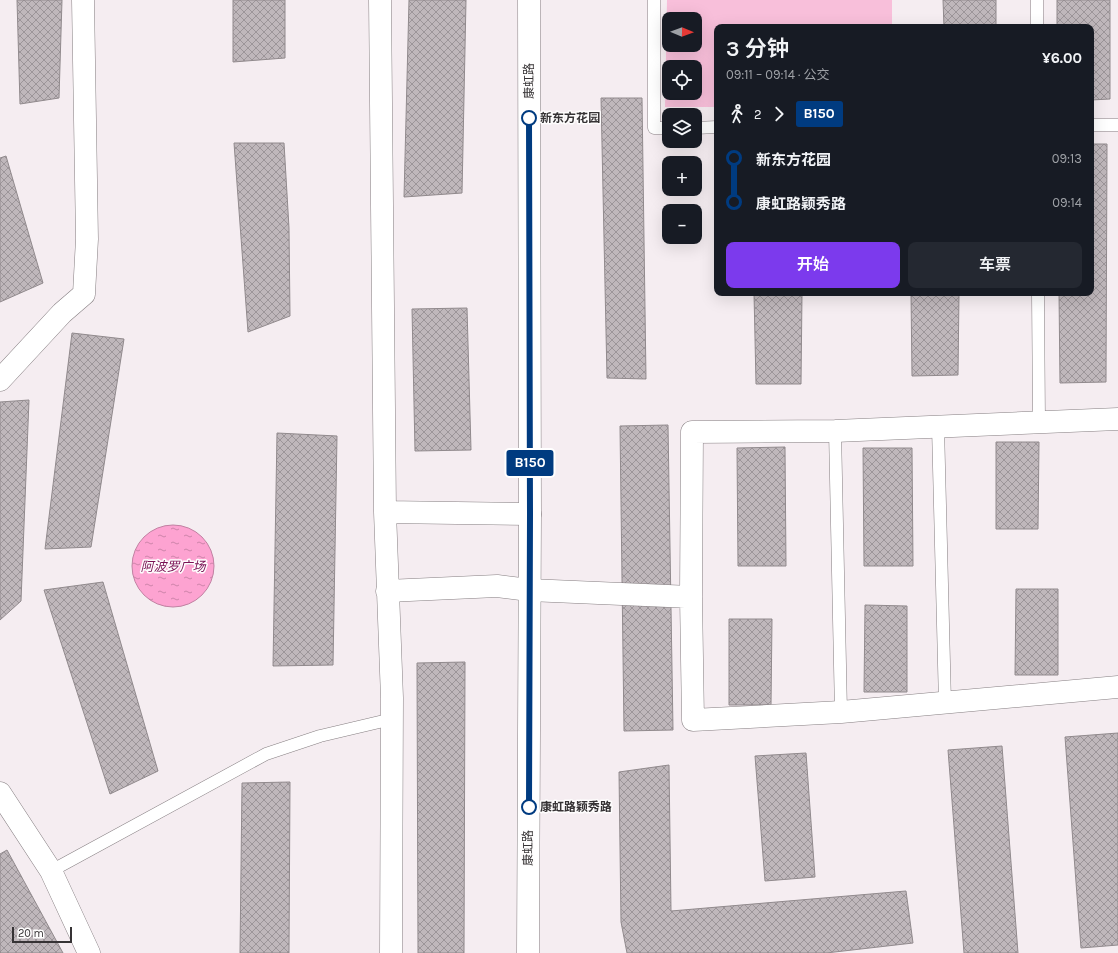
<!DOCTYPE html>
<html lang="zh">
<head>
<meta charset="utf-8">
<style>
  :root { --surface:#171b24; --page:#242831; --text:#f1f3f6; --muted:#9ea1a6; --accent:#7c3aed }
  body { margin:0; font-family:Karla,"Noto Sans SC",sans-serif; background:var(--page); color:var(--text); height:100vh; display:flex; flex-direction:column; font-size:15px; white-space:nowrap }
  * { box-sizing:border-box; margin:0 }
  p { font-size:13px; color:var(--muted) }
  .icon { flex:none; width:22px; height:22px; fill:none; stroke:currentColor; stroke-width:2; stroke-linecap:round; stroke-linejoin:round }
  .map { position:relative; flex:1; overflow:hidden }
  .side { position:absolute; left:714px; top:24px; width:380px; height:272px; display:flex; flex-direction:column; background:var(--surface); border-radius:8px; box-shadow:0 4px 16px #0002 }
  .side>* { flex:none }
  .badge { padding:0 8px; border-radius:3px; font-size:14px; line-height:26px }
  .needle { width:26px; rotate:91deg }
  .fabs { position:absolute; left:662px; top:12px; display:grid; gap:8px }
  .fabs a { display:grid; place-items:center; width:40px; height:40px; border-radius:8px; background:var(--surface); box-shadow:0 4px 16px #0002; font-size:20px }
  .scale { position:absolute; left:12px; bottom:10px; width:60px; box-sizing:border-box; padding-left:4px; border:2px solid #363335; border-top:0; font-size:11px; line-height:14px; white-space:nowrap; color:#363335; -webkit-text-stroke:3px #fefdfd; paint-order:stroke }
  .map>.badge { position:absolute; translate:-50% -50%; box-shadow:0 0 0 2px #fff }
  .legs { display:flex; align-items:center; gap:6px; height:44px; padding:0 12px; font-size:13px }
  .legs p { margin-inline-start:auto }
  .summary { display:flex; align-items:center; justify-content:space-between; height:68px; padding:0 12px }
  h1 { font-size:22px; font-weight:600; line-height:30px }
  .primary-button { display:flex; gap:8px; margin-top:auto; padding:8px 12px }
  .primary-button a { flex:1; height:46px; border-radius:8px; background:var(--accent); color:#fff; font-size:16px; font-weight:600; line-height:46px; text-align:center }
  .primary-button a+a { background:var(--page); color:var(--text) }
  ul { padding:0 12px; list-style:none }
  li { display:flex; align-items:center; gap:14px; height:44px; font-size:15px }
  li i { display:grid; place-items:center; width:6px; height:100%; margin:0 5px; background:currentColor }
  li i::after { content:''; width:10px; height:10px; margin:-5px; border:3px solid; border-radius:50%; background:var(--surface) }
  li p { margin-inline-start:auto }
  li:first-child i { background:linear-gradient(#0000 50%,currentColor 0) }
  li:last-child i { background:linear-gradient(currentColor 50%,#0000 0) }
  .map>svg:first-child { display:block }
  .green { fill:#f8bfda; fill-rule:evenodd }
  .water { fill:url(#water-ripples); stroke:#c181a2 }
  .building { fill:url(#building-cross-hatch); stroke:#918a8d }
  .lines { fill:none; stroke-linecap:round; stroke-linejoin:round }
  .lane-casing { stroke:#867f82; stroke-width:13 }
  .street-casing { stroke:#867f82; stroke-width:23 }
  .secondary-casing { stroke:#867f82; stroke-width:23 }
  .lane { stroke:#fff; stroke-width:12 }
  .street { stroke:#fff; stroke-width:22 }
  .secondary { stroke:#fff; stroke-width:22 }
  .line-1-casing { stroke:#fff; stroke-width:9 }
  .line-1 { stroke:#003b80; stroke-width:6 }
  .stop-1-dot { fill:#fff; stroke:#003b80; stroke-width:2 }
  .labels { text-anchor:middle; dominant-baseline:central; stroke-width:3; stroke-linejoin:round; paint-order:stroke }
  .street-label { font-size:12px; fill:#363335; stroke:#fefdfd }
  .stop-label { font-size:12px; font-weight:bold; fill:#363335; stroke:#fefdfd; text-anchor:start }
  .water-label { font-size:13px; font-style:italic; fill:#7b1255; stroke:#fefdfd }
</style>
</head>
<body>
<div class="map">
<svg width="1118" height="953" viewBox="0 0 1118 953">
  <defs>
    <pattern id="water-ripples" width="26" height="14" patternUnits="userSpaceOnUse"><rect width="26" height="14" fill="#fda3d1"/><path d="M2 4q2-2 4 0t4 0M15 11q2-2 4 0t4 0" fill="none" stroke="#ce85aa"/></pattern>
    <pattern id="building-cross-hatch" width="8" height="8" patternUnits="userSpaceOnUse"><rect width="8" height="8" fill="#bfb7bb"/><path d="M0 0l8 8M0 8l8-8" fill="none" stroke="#9c9599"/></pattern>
  </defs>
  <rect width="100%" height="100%" fill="#f5edf1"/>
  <path class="green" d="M667 0H892V27H717V107H665ZM669 19H695V45H669ZM669 67H695V93H669Z"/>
  <path class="water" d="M132 566a41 41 0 1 1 82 0a41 41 0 1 1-82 0Z"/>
  <path class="building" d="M17 0H62L59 98 20 104Z
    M233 0H285V58L233 62Z
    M409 0H466L462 193 404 197Z
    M943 0H996V27H944Z
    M1057 0H1110V99L1091 100V27H1057Z
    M601 98H642L646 379 607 378Z
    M234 143H284L289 228 290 316 248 332Z
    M1091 144H1107L1106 382 1060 383 1059 293H1091Z
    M6 156 43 283 0 302V158Z
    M754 293H802L801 384H756Z
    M911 293H959L958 375 912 376Z
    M467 308 471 450 415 451 412 309Z
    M72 333 124 339 91 547 45 549Z
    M29 400 21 601 0 620V402Z
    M668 425 673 730 624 731 620 426Z
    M277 433 337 436 333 665 273 666Z
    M996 442H1039L1038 529H996Z
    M785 447 786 566H738L737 448Z
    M863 448H912L913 566H864Z
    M103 582 158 771 110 794 44 590Z
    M1016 589H1058V675H1015Z
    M865 605 907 606V692H864Z
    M729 619H772L771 705H729Z
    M465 662 464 953H418L417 663Z
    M1118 733V945L1081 948 1065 737Z
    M1002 746 1018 953H964L948 750Z
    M806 753 815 877 765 881 755 756Z
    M669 765 671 911 906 891 913 943 826 953H627L621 922 619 772Z
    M290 782 289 953H240L242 783Z
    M7 850 63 953H0V854Z"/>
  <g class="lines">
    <g class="lane-casing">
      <path id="lane" d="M654 0V128H669
        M1037 0V27
        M1091 125H1118
        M695 128 717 127
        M1038 293 1039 422
        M938 427 945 703
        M835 431 841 712
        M51 871 266 754 320 736 392 719"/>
    </g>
    <g class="street-casing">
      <path id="street" d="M380 0 385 512 392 698 391 953
        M0 380 62 313 84 294 87 239 83 0
        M385 512 530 514
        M387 591 497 586 529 590 691 597 692 432 835 431 1118 419
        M691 597 693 720 841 712 1118 687
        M0 793 51 871 89 953"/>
    </g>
    <g class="secondary-casing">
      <path id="secondary" d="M528 953 530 514 529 0"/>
    </g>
    <use href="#lane" class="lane"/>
    <use href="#street" class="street"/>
    <use href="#secondary" class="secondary"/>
  </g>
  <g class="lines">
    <g class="line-1-casing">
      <path id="line-1" d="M529 807 530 514 529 118"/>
    </g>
    <use href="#line-1" class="line-1"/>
  </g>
  <g class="stop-1-dot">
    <circle cx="529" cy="118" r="7"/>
    <circle cx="529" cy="807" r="7"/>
  </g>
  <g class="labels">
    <g class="street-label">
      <text transform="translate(529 81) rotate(-90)">康虹路</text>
      <text transform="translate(528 848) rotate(-90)">康虹路</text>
    </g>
    <g class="stop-label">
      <text x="540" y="118">新东方花园</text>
      <text x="540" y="807">康虹路颖秀路</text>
    </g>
    <g class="water-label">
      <text x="173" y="566">阿波罗广场</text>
    </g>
  </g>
</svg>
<div class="fabs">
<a><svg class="needle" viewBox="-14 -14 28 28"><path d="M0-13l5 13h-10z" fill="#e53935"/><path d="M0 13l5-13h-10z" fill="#9ea1a6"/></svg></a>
<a><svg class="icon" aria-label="locate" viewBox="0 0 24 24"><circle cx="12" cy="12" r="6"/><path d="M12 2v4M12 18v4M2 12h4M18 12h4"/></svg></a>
<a><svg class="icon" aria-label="layers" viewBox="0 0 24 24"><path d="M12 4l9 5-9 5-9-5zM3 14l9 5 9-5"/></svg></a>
<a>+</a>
<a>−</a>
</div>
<div class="scale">20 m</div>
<b class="badge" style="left:530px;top:463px;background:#003b80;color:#fff">B150</b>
<section class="side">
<div class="summary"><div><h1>3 分钟</h1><p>09:11 – 09:14 · 公交</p></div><b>¥6.00</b></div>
<div class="legs"><svg class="icon" aria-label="walk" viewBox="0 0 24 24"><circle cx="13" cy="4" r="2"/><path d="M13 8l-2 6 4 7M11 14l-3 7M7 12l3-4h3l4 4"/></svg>2<svg class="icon" aria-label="forward" viewBox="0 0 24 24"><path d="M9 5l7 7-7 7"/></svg><b class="badge" style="background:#003b80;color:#fff">B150</b></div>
<ul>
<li><i style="color:#003b80"></i><b>新东方花园</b><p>09:13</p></li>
<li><i style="color:#003b80"></i><b>康虹路颖秀路</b><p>09:14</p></li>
</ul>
<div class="primary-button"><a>开始</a><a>车票</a></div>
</section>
</div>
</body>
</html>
